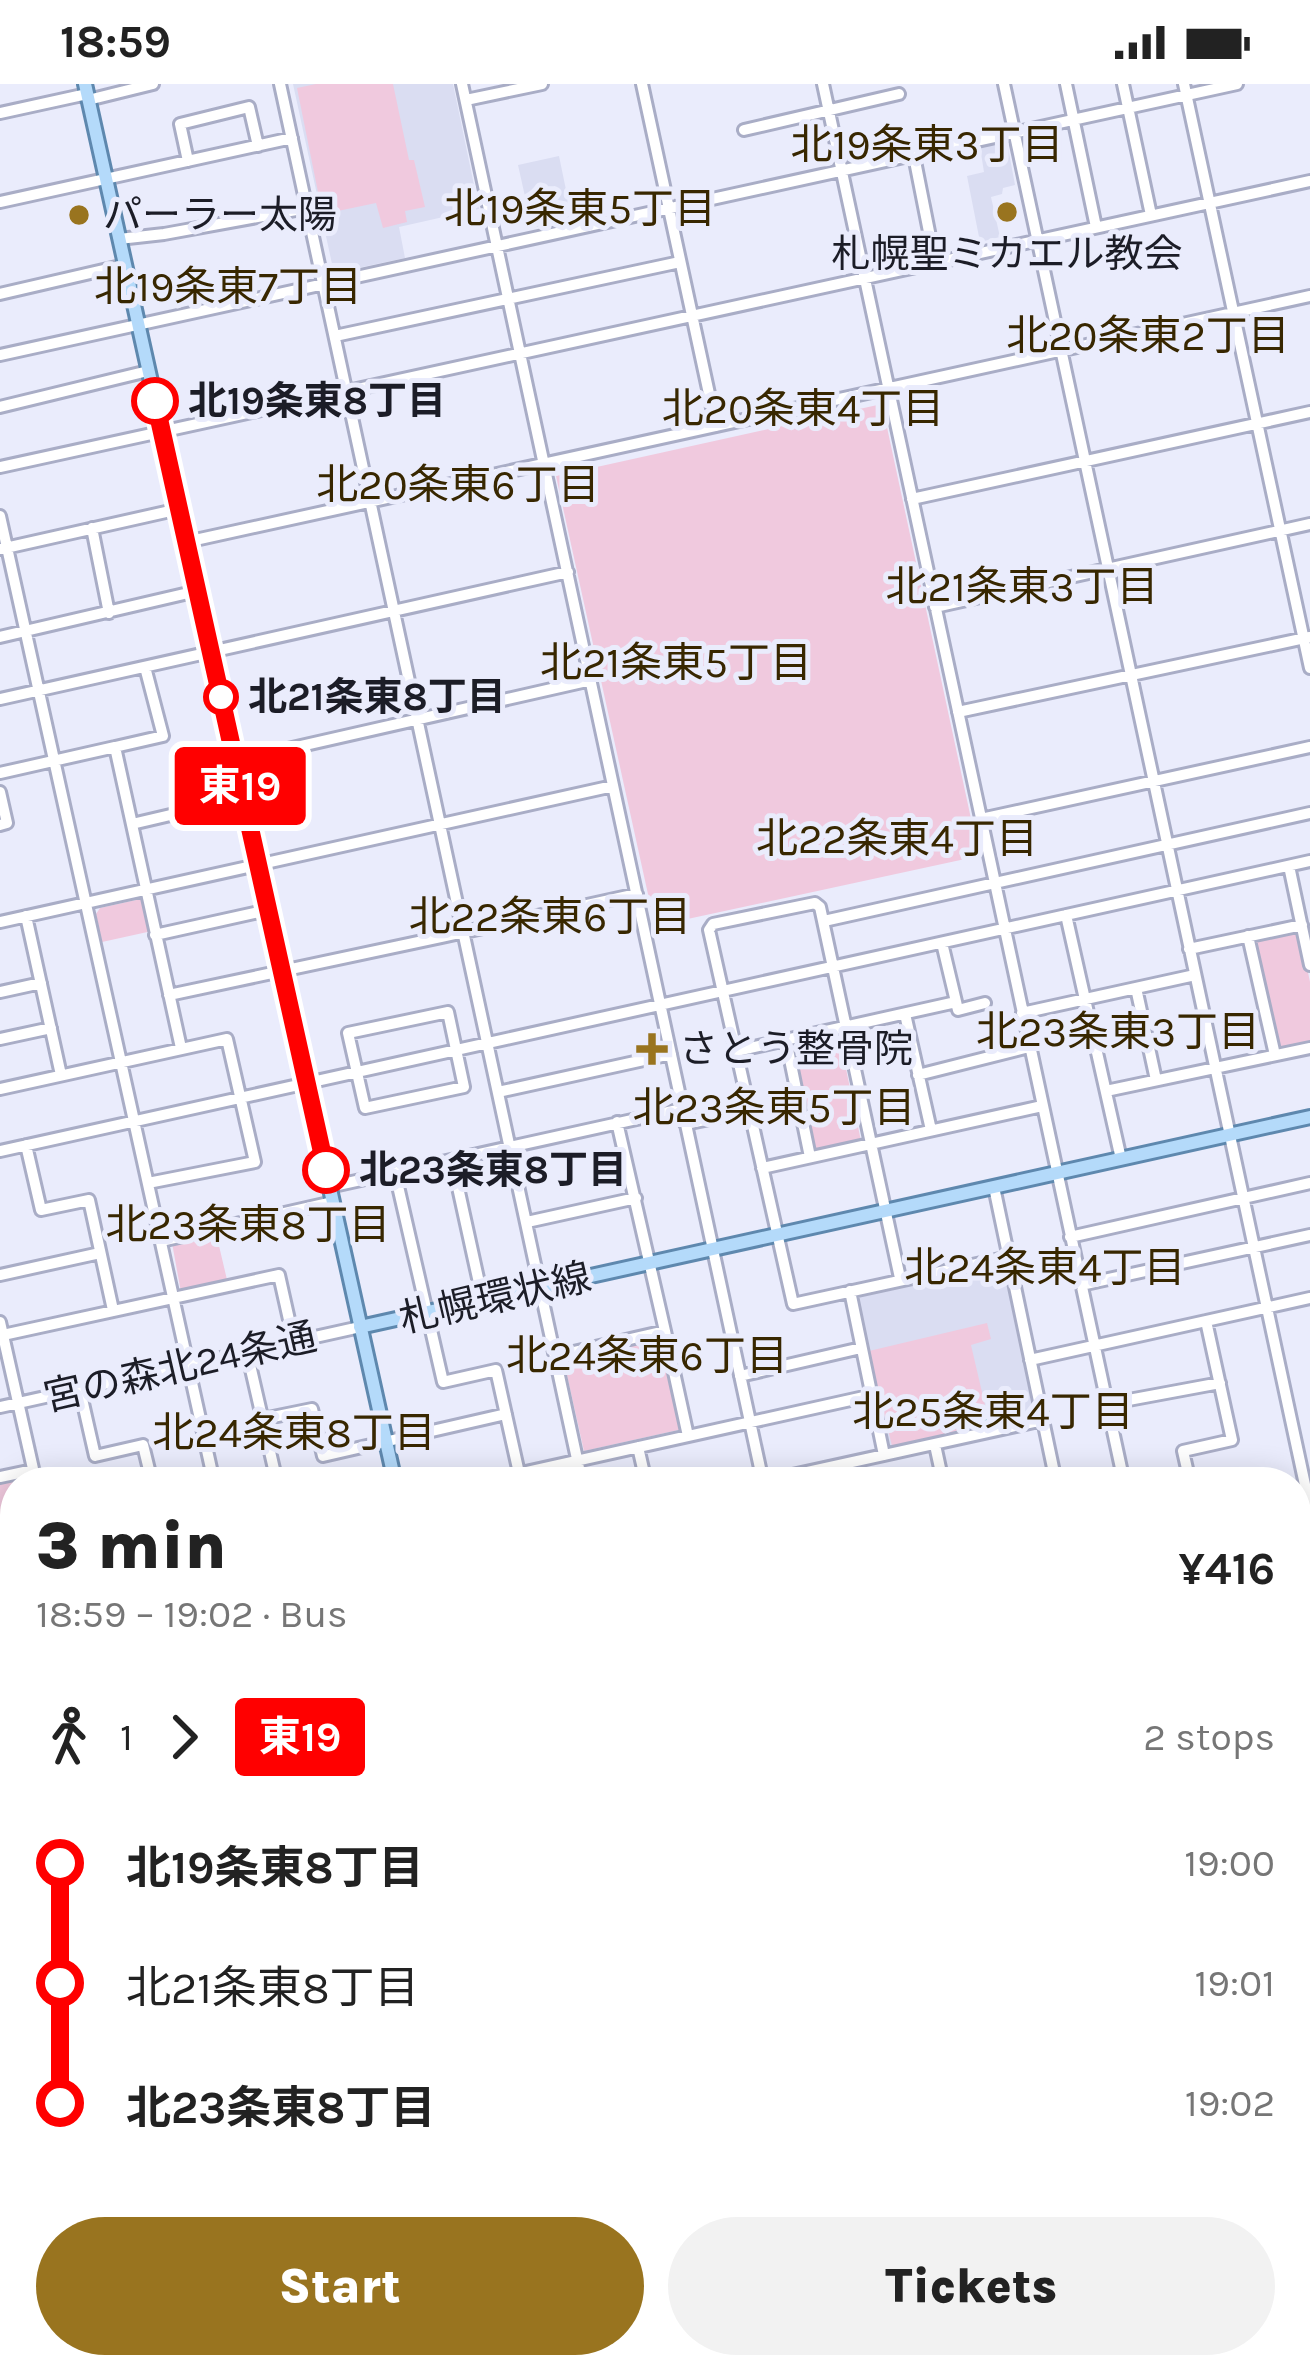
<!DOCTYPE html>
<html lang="en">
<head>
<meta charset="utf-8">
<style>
  :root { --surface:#fff; --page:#f2f2f2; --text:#222; --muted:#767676; --accent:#99741f }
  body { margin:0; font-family:Karla,"Noto Sans JP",sans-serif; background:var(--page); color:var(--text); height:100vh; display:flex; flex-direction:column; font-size:45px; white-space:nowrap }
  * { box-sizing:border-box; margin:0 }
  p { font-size:39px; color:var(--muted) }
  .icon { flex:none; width:66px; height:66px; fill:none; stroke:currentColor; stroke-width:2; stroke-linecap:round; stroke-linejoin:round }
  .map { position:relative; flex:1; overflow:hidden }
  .side { position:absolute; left:0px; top:1383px; width:1311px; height:912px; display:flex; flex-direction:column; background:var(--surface); border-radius:48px 48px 0 0; box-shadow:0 6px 30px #0003 }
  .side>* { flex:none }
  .badge { padding:0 24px; border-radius:9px; font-size:42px; line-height:78px }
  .map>.badge { position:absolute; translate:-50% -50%; box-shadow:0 0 0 6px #fff }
  .legs { display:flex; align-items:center; gap:18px; height:132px; padding:0 36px; font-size:39px }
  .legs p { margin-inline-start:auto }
  .summary { display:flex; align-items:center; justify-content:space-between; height:204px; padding:0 36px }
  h1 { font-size:66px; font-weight:800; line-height:90px }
  .action { display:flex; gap:24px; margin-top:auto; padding:24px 36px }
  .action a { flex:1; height:138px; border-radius:72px; background:var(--accent); color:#fff; font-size:48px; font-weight:800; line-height:138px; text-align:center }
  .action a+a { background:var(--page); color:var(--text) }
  ul { padding:0 36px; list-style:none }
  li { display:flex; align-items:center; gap:42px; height:120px; font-size:45px }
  li i { display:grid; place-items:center; width:18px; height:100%; margin:0 15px; background:currentColor }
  li i::after { content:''; width:30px; height:30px; margin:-15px; border:9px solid; border-radius:50%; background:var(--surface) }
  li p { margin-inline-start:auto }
  li:first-child i { background:linear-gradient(#0000 50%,currentColor 0) }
  li:last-child i { background:linear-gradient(currentColor 50%,#0000 0) }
  .status { display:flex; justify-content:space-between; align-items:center; height:84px; padding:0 60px; background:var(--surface); direction:ltr }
  .status svg { height:33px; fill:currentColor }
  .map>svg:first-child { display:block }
  .built { fill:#daddf2 }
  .green { fill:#f0c9de }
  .water { fill:#93c6d0 }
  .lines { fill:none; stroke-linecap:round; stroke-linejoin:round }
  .minor-casing { stroke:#a9adc6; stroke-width:16 }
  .major-casing { stroke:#5e88ae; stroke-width:18 }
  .minor { stroke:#fff; stroke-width:10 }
  .major { stroke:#b4dafa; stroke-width:12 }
  .line-1-casing { stroke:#fff; stroke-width:27 }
  .line-1 { stroke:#f00; stroke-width:18 }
  .poi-dot { fill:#99741f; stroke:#eaecfc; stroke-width:4.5 }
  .stop-1-dot { fill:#fff; stroke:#f00; stroke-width:6 }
  .labels { text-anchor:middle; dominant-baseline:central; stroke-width:10; stroke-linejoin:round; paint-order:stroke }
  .poi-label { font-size:39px; fill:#1c1d27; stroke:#eaecfc; text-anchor:start }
  .stop-label { font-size:39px; font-weight:bold; fill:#1c1d27; stroke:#eaecfc; text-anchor:start }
  .street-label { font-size:39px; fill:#1c1d27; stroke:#eaecfc }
  .neighbourhood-label { font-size:42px; fill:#382700; stroke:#eaecfc }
</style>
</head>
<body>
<div class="status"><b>18:59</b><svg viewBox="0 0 49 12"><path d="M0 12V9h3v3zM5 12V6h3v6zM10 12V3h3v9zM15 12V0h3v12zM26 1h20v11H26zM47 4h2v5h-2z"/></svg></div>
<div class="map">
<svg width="1310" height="2295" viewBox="0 0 1310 2295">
  <rect width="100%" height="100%" fill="#eaecfc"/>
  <path class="built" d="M293 0H453L479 125 399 143 405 174 334 189Z
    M1007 58 1015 101 1003 104 1002 110 991 113 1000 153 980 158 967 92 984 88 980 63Z
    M559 72 572 135 532 144 518 81Z
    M1005 1178 1037 1333 889 1366 856 1209Z"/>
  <path class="green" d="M316 0H393L409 76H414L425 123 405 127 407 138 383 144 376 119 333 128 330 117 320 118 297 4Z
    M882 320 979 772 655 842 556 392Z
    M145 814 152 847 102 858 96 830 100 824Z
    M1299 845 1310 898V960L1277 967 1252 854Z
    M839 951 861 1057 819 1068 815 1066 792 962Z
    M216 1149 228 1200 181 1208 172 1159Z
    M987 1239 991 1255 971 1261 985 1321 969 1325 974 1343 892 1362 869 1267Z
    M663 1251 683 1345 584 1367 564 1278 568 1271Z
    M24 1392 26 1398H15V1493L0 1496V1398Z
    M1310 1656V1714L1296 1717V1659Z"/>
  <path class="water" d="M1019 1317 1022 1334 979 1343 975 1326Z"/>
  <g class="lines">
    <g class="minor-casing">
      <path id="minor" d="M280 0 582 1398
        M462 0 763 1398
        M642 0 716 342
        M823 0 1124 1398
        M1004 0 1310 1424
        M1066 0 1096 143
        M1123 0 1151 131
        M1184 0 1310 584
        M88 16 153 0
        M466 16 542 0
        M0 29 87 10
        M744 46 899 10
        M914 72 935 178
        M188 77 180 40 249 23 258 62
        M0 118 292 54
        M119 155 164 150 307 124
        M0 210 125 181
        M335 252 680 178
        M0 271 1237 0
        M0 323 148 287
        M0 383 1310 97
        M912 415 1310 328
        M0 432 214 1398
        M92 444 109 529
        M186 458 1310 212
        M1 465 179 425
        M935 523 1310 440
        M0 553 197 507
        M0 615 568 488
        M958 628 1310 553
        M115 663 163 652 145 583
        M235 677 591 596
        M0 689 115 663 181 964
        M0 708 7 739 0 741
        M981 735 1310 663
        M132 740 243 714
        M1289 782 1310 881
        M1066 831 1121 1075
        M26 832 61 991
        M824 837 1310 729
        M0 838 613 702
        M155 851 268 826
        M1248 852 1275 971
        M942 859 958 926 985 919
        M1189 865 1302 841
        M1136 904 1156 996
        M0 908 41 899
        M169 911C326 878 481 845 637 810
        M448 928 464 1003 365 1024 348 949Z
        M1022 929 1195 891
        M905 930 931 1046
        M0 955 51 944
        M786 956 810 1073
        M736 967 956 918
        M918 991 1029 963
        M0 1005 227 955 255 1078 148 1099
        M1106 1007 1310 964
        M498 1008 671 970
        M617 1038 665 1247
        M685 1040 749 1027
        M26 1061 41 1126 89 1116 113 1226
        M0 1067 1310 777
        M452 1076 483 1217
        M762 1084 1042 1022
        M395 1089 443 1298 496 1286 521 1398
        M329 1103 682 1025
        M994 1103 1056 1398
        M527 1138 636 1114
        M1070 1153 1310 1099
        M161 1157 333 1118
        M0 1191 100 1169
        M900 1194 820 823 815 819 713 840 709 846 793 1220 1009 1173
        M1081 1201 1310 1151
        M850 1207 884 1371
        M0 1238 36 1398
        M3 1251 279 1191 294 1258
        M247 1268 277 1398
        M556 1272 665 1247 688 1352
        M1030 1276 1310 1214
        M740 1292 861 1264
        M80 1306 95 1372 143 1361 152 1398
        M1107 1320 1220 1299
        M0 1323 360 1243
        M263 1335 312 1325 323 1372 506 1330
        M935 1361 943 1398
        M638 1363 646 1398
        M0 1393 33 1386
        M481 1398 873 1311
        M761 1398 1043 1336
        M987 1398H997
        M1190 1398 1183 1367 1232 1356 1206 1237
        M0 1504 15 1500
        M0 1567 15 1564
        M1296 1589 1310 1586
        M0 1618 15 1616
        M0 1688 15 1684
        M0 1769 15 1837
        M1296 1772 1310 1769
        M0 1862 15 1859
        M0 1920 15 1917
        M1296 1942 1310 1938
        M0 1966 15 1963
        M1296 2033 1310 2030
        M0 2041 15 2108
        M1296 2121 1310 2118
        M0 2159 15 2156
        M1296 2187 1310 2254
        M0 2222 15 2219
        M0 2249 10 2295
        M51 2280 55 2295
        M231 2280 234 2295
        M407 2280 411 2295
        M771 2280 775 2295
        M834 2280 837 2295
        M887 2280 891 2295
        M950 2280 953 2295
        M1023 2280 1027 2295
        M1085 2280 1088 2295
        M1160 2280 1164 2295
        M1215 2280 1218 2295
        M1262 2280 1265 2295
        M96 2295 165 2280
        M474 2295 547 2280"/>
    </g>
    <g class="major-casing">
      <path id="major" d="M85 0 395 1398
        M360 1243 1310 1033
        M589 2280 592 2295"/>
    </g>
    <use href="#minor" class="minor"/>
    <use href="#major" class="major"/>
  </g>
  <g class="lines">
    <g class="line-1-casing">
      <path id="line-1" d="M155 317 326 1086"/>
    </g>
    <use href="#line-1" class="line-1"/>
  </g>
  <g class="poi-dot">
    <circle cx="1007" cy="128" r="12"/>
    <circle cx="79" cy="131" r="12"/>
    <path d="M646 947h12v12h12v12h-12v12h-12v-12h-12v-12h12z"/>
  </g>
  <g class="stop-1-dot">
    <circle cx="155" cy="317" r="21"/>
    <circle cx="221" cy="613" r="15"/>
    <circle cx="326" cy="1086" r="21"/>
  </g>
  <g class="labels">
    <g class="poi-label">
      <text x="103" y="131">パーラー太陽</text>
      <text x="1007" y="170" text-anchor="middle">札幌聖ミカエル教会</text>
      <text x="679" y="965">さとう整骨院</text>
    </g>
    <g class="stop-label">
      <text x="188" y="317">北19条東8丁目</text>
      <text x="248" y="613">北21条東8丁目</text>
      <text x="359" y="1086">北23条東8丁目</text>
    </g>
    <g class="street-label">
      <text transform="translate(495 1214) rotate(-13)">札幌環状線</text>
      <text transform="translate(180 1283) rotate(-13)">宮の森北24条通</text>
    </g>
    <g class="neighbourhood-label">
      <text x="927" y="61">北19条東3丁目</text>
      <text x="580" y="125">北19条東5丁目</text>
      <text x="228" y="203">北19条東7丁目</text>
      <text x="1148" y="252">北20条東2丁目</text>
      <text x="803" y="325">北20条東4丁目</text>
      <text x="458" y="401">北20条東6丁目</text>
      <text x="1022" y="503">北21条東3丁目</text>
      <text x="676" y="579">北21条東5丁目</text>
      <text x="897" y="755">北22条東4丁目</text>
      <text x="550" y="833">北22条東6丁目</text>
      <text x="1118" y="948">北23条東3丁目</text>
      <text x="774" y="1024">北23条東5丁目</text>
      <text x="248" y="1141">北23条東8丁目</text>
      <text x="1045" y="1184">北24条東4丁目</text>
      <text x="647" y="1272">北24条東6丁目</text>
      <text x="993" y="1328">北25条東4丁目</text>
      <text x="294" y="1349">北24条東8丁目</text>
    </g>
  </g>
</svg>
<b class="badge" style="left:240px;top:702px;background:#f00;color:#fff">東19</b>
<section class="side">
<div class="summary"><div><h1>3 min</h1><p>18:59 – 19:02 · Bus</p></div><b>¥416</b></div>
<div class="legs"><svg class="icon" aria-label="walk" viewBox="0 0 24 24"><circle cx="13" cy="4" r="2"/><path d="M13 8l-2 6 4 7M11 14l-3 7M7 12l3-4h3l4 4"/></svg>1<svg class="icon" aria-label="forward" viewBox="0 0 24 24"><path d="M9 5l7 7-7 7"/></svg><b class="badge" style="background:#f00;color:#fff">東19</b><p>2 stops</p></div>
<ul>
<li><i style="color:#f00"></i><b>北19条東8丁目</b><p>19:00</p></li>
<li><i style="color:#f00"></i><span>北21条東8丁目</span><p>19:01</p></li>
<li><i style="color:#f00"></i><b>北23条東8丁目</b><p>19:02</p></li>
</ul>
<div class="action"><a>Start</a><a>Tickets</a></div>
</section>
</div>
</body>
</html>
